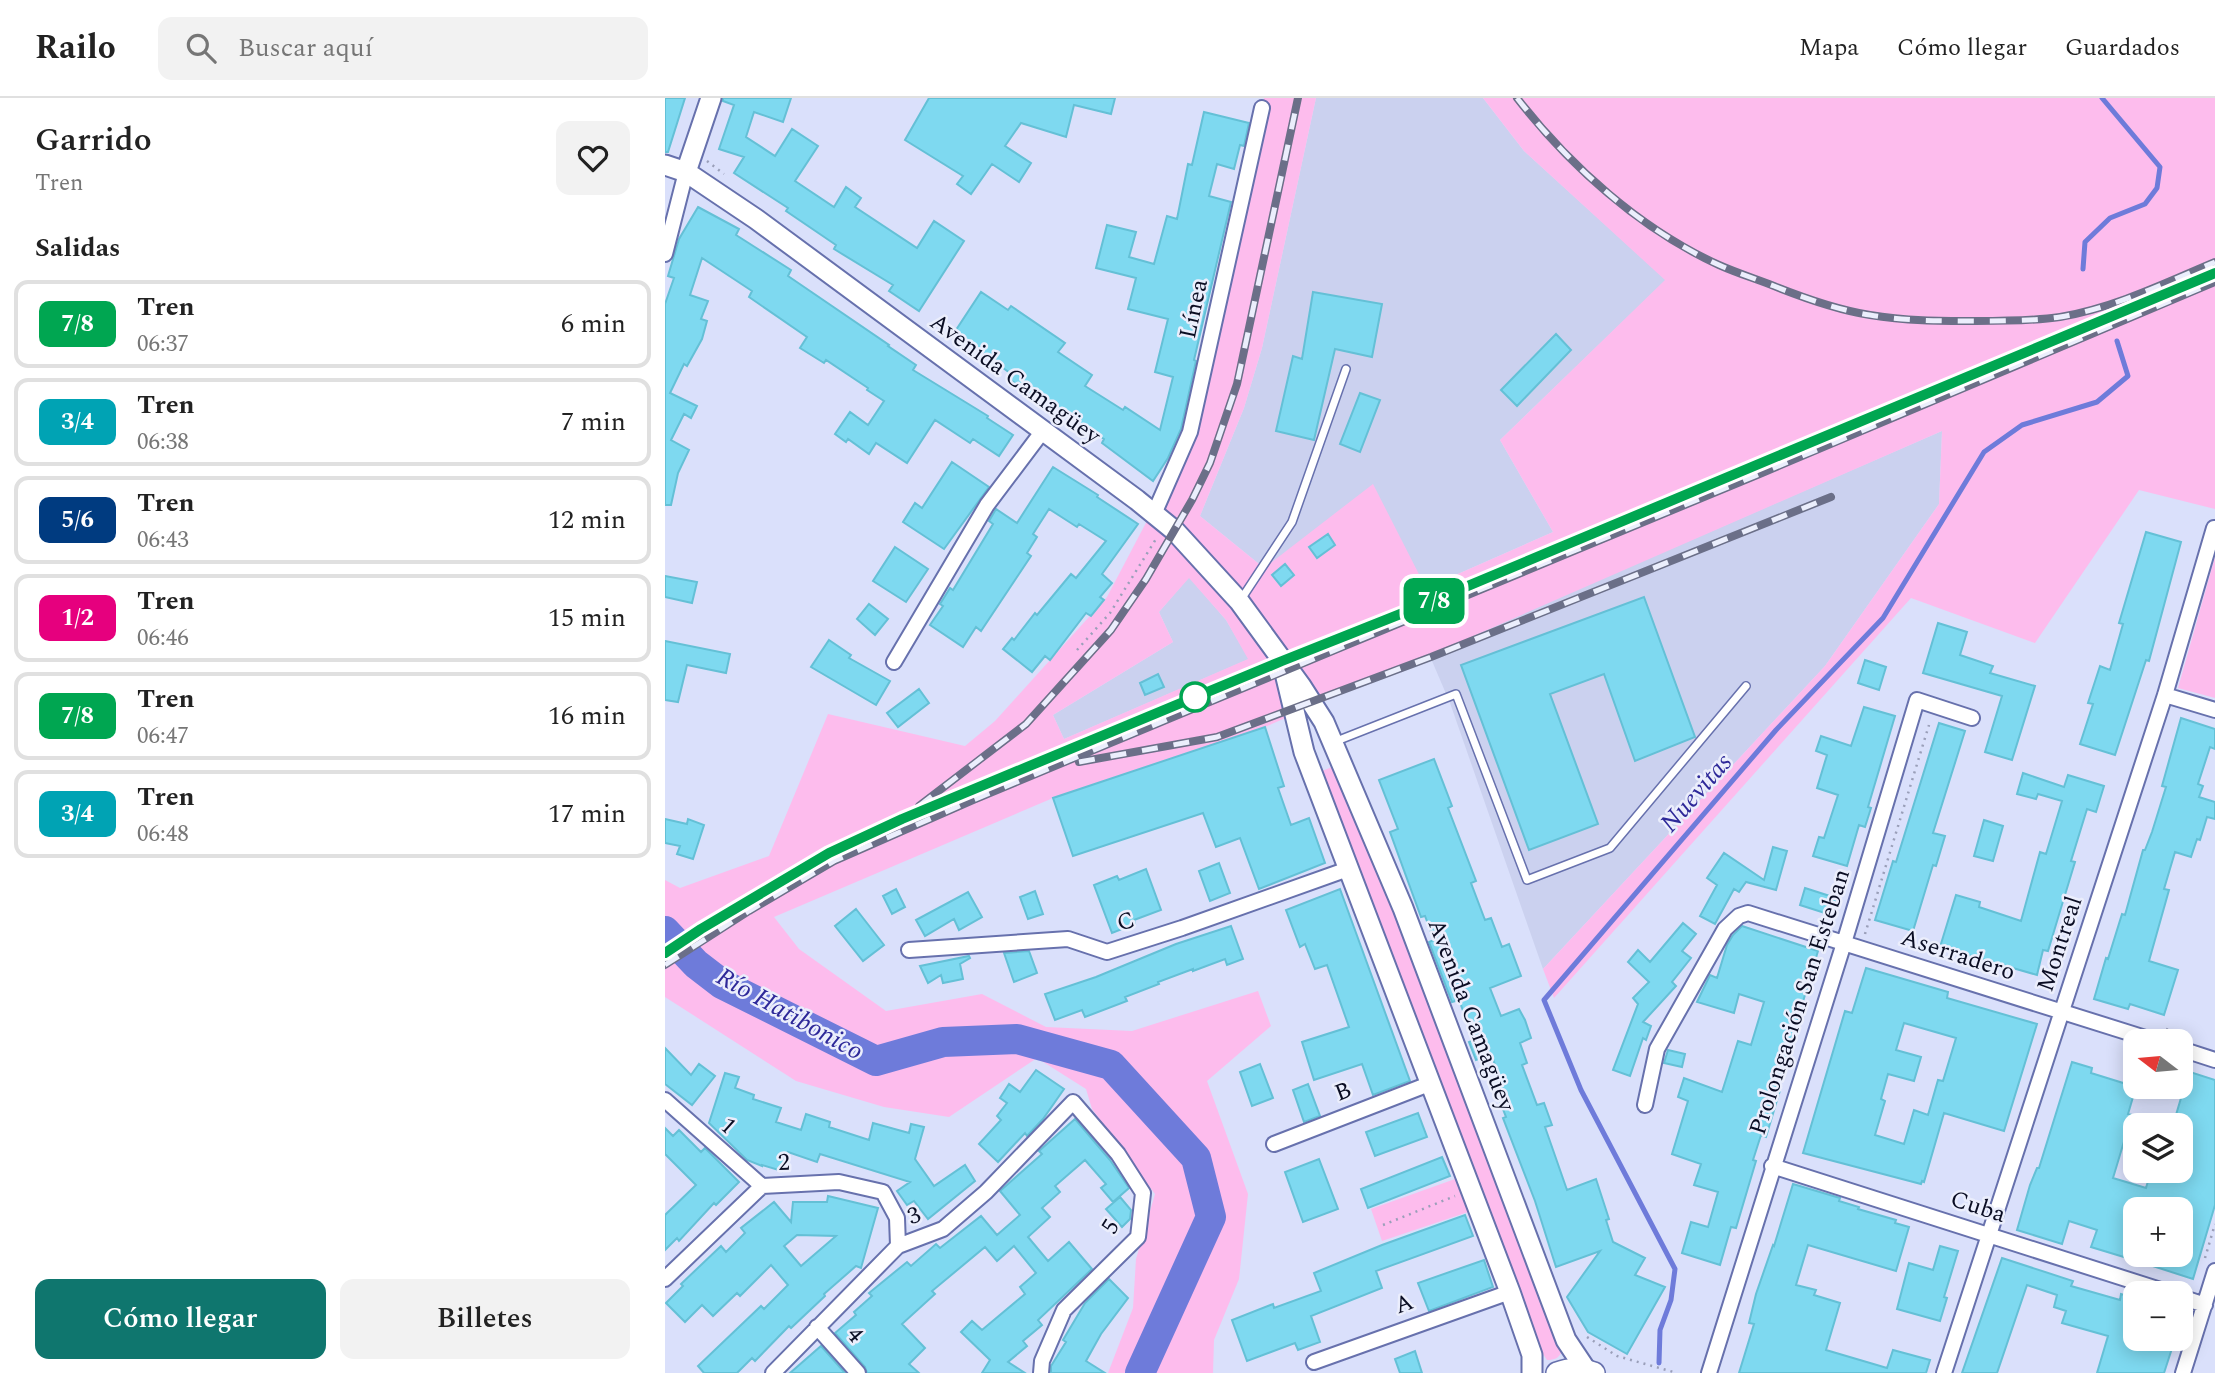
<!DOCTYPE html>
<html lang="es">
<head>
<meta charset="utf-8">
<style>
  :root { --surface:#fff; --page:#f2f2f2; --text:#222; --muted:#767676; --line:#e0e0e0; --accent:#0f766e }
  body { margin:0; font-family:Spectral,serif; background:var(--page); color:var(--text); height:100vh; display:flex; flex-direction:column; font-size:26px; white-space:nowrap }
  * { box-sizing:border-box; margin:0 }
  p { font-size:23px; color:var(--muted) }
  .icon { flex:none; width:38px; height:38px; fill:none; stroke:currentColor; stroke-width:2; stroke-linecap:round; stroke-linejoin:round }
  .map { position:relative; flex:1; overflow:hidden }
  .details { display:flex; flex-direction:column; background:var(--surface); width:665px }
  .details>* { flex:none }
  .badge { padding:0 14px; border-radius:10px; font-size:24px; line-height:46px }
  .needle { width:46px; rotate:286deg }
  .tools { position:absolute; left:1458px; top:931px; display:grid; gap:14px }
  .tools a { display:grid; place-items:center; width:70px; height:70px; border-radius:14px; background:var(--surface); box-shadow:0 4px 18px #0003; font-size:35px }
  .map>.badge { position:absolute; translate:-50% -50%; box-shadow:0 0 0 4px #fff }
  h2 { padding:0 35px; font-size:26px; line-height:63px }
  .round { display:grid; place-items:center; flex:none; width:74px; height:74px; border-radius:14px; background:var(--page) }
  .overview { display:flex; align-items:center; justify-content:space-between; height:119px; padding:0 35px }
  h1 { font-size:33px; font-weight:600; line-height:52px }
  .cta { display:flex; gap:14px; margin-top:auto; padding:14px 35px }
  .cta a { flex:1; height:80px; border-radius:14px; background:var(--accent); color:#fff; font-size:28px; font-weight:600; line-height:80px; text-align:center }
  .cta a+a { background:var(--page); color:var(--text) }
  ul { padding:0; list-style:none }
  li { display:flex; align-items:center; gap:21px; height:88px; margin:0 14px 10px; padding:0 21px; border:4px solid var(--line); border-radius:14px }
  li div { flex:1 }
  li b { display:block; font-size:26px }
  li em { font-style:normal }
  li .badge { min-width:77px; font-weight:700; text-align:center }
  header { display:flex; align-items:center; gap:42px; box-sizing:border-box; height:98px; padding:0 35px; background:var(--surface); border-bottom:2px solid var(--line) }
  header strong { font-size:33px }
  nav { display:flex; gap:38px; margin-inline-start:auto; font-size:24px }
  .search { width:490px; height:63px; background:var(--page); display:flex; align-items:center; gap:18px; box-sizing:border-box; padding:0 24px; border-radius:14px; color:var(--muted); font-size:26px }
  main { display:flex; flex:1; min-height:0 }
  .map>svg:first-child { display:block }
  .built { fill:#cbd1ef }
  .green { fill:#fdbced; fill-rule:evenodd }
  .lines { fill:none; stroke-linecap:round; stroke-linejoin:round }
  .stream { stroke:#6e7bda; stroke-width:5 }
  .river { stroke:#6e7bda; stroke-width:30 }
  .building { fill:#7ed9f0; stroke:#64c0d6; stroke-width:2; fill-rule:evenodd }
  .lane-casing { stroke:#6771ad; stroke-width:10 }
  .street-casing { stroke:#6771ad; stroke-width:18 }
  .secondary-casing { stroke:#6771ad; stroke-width:23 }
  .primary-casing { stroke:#6771ad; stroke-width:24 }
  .path { stroke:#9a9fb9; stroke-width:2.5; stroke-dasharray:2 5; stroke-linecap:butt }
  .lane { stroke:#fff; stroke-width:7 }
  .street { stroke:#fff; stroke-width:14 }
  .secondary { stroke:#fff; stroke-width:19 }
  .primary { stroke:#fff; stroke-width:21 }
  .rail-casing { stroke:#6b6f88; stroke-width:8 }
  .rail { stroke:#ebeefc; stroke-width:5; stroke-dasharray:16; stroke-linecap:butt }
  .line-casing { stroke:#fff; stroke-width:16 }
  .line { stroke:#00a651; stroke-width:10 }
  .stop-dot { fill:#fff; stroke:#00a651; stroke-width:3.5 }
  .labels { text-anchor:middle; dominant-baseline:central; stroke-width:5; stroke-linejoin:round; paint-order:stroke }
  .street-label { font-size:24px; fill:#0a0d23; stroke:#ebeefc }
  .water-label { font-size:26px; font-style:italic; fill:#2e2999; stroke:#ebeefc }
</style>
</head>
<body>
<header>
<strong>Railo</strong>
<div class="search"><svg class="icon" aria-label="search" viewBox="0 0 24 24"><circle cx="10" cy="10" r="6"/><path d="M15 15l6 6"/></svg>Buscar aquí</div>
<nav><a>Mapa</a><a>Cómo llegar</a><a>Guardados</a></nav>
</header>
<main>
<section class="details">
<div class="overview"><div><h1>Garrido</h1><p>Tren</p></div><a class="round"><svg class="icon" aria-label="heart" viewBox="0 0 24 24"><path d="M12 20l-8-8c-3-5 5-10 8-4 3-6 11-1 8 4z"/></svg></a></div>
<h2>Salidas</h2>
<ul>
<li><span class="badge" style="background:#00a651;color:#fff">7/8</span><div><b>Tren</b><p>06:37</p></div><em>6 min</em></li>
<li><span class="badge" style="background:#00a3b4;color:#fff">3/4</span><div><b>Tren</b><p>06:38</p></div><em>7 min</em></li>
<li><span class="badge" style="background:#003b80;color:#fff">5/6</span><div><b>Tren</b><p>06:43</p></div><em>12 min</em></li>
<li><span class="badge" style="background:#e6007e;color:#fff">1/2</span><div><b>Tren</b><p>06:46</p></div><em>15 min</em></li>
<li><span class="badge" style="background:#00a651;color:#fff">7/8</span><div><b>Tren</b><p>06:47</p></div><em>16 min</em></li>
<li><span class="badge" style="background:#00a3b4;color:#fff">3/4</span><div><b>Tren</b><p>06:48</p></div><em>17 min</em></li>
</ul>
<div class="cta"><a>Cómo llegar</a><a>Billetes</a></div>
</section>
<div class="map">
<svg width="1550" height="1275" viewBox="0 0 1550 1275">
  <rect width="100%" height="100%" fill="#dae0fb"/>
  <path class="built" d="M651 0H818L859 53 1001 182 835 342 888 434 761 490 599 470 535 418 579 310 597 250Z
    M1277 333 1274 406 1160 568 878 871 785 605 764 556Z
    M524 479 561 522 584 561 399 641 388 617 508 544 494 514Z"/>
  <path class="green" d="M599 0H651L597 250 579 310 535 418 599 470 708 386 761 490 888 434 835 342 1000 182 859 53 818 0H1550V411L1474 392 1370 545 1246 500 889 900 878 871 1160 568 1274 406 1277 333 600 629 388 700 109 819 134 851 221 913 317 896 381 929 467 933 593 893 606 928 542 983 583 1096 574 1181 549 1242 548 1275H443L468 1210 471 1161 490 1096 427 1011 421 991 372 960 284 1019 219 1009 131 983 0 899V782L15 790 104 758 163 616 300 648 330 623 442 499 526 339ZM524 480 561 522 583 561 399 641 388 617 508 544 494 514Z
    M1550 459V600L1513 590Z
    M667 669 673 670 796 986 897 1253C894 1260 890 1262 882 1262L878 1256 748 910 654 678 657 673Z
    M790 1081 803 1114 717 1143 706 1111Z"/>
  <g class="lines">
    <path class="stream" d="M1418 171 1420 144 1445 120 1480 106 1492 90 1495 69 1437 0
      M994 1265 995 1232 1006 1202 1010 1171 916 992 879 902 1111 632 1218 520 1319 354 1357 327 1432 304 1463 278 1452 243"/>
    <path class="river" d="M0 833 31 866 57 886 211 963 278 944 352 941 446 967 531 1060 546 1119 475 1275"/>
  </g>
  <path class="building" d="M0 0H20L3 54H0Z
    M58 0H126L118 24 89 14 81 39 110 58 127 31 153 48 130 83 169 109 181 89 196 100 190 109 252 150 269 123 299 143 254 213 224 193 228 187 169 151 171 147 121 113 123 110 69 75 79 59 54 51 69 7 58 3Z
    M264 0H450L446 16 409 7 401 39 356 25 340 48 366 65 354 84 327 66 306 96 292 86 298 78 240 42Z
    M539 14 584 25 579 48 575 47 569 71 552 66 544 98 566 104 529 262 531 263 516 331 503 360 488 383 437 345 439 341 342 280 345 275 289 235 316 194 343 212 346 208 400 245 393 254 427 277 420 288 458 312 460 309 495 332 508 279 490 274 503 221 463 211 471 180 431 170 442 127 471 134 464 159 489 166 502 118 512 121 523 66 527 67Z
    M33 109 74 131 71 137 126 172 123 178 224 247 223 248 251 267 248 272 323 318 322 320 348 337 334 358 308 341 305 345 270 322 242 365 211 345 204 356 183 341 181 344 170 336 185 314 203 327 219 303 202 292 203 290 161 262 159 265 135 250 142 239 84 199 87 193 37 160 25 197 43 203 36 221 42 223 37 241 22 268 19 266 5 295 32 308 26 320 19 316 6 342 24 352 13 375 6 407H0V206L9 180 3 178 14 141Z
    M648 194 717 206 707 259 670 251 649 342 611 333 628 258 637 261Z
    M891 236 906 252 852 308 836 292Z
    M695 295 715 302 695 354 675 346Z
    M287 364 324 389 279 451 238 424 250 405 257 410Z
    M388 369 433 397 432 399 473 426 437 476 447 485 435 499 439 502 426 518 421 515 385 562 380 558 367 574 338 551 347 540 349 542 370 515 372 517 406 476 411 480 441 443 414 426 412 429 384 411 368 436 372 439 362 455 366 458 316 533 311 529 298 549 265 527 278 508 275 506 285 490 288 492 328 426 324 423 331 411 352 425Z
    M1481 434 1516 444 1484 563 1481 562 1450 657 1415 646 1428 606 1423 605 1435 568 1445 572 1458 526 1454 525Z
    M663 436 670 447 652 460 644 449Z
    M230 449 263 471 241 504 208 483Z
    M620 466 629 477 616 488 607 477Z
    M0 478 32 484 27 505 0 499Z
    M979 499 1030 639 970 663 939 576 885 596 933 726 864 752 796 567Z
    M204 506 223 521 210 537 192 521Z
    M1273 525 1302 534 1295 557 1328 568 1325 575 1370 588 1347 662 1320 654 1337 598 1258 575Z
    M164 542 186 557 184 560 225 583 211 607 146 569Z
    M0 543 65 556 61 575 22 567 13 604 0 602Z
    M1200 562 1221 569 1214 592 1193 585Z
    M493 576 499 589 480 597 475 585Z
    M254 591 264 605 233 629 222 615Z
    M1199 609 1230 618 1203 709 1206 710 1200 729 1194 727 1182 768 1148 758 1154 739 1159 740 1173 697 1152 690 1162 657 1151 653 1156 638 1186 648Z
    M1516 620 1550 631V651L1545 649 1533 686 1538 688 1534 699 1550 704V721L1542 719 1535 742 1532 741 1526 759 1510 754 1499 791 1504 792 1484 863 1513 872 1499 917 1465 906 1463 911 1429 901 1441 860 1443 861 1457 816 1460 817 1478 752H1480L1487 734 1501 689 1497 688Z
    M1274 625 1300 633 1268 735 1280 738 1271 768 1268 767 1248 833 1210 822 1228 763 1231 764Z
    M600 629 619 688 613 690 626 727 644 720 660 765 594 791 575 740 551 749 538 715 408 758 388 700Z
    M769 661 787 708 783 710 811 783 806 785 820 822 826 820 837 849 844 846 856 878 825 890 836 918 854 911 860 922 866 940 855 945 862 965 857 967 872 1007 879 1005 887 1027 880 1029 902 1092 931 1081 944 1121 941 1122 948 1144 980 1160 970 1177 1000 1189 962 1256 923 1234 902 1199 935 1153 891 1169 870 1103 838 1020 841 1019 827 983 835 980 826 956 811 962 804 944 809 942 794 902 787 904 764 844 769 842 760 818 756 819 725 734 733 731 714 682Z
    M1358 675 1399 689 1403 677 1439 688 1431 714 1422 711 1406 763 1410 764 1396 810 1383 853 1378 852 1372 877 1275 849 1291 797 1315 804 1314 809 1356 823 1375 754 1381 756 1397 703 1373 696 1371 701 1352 696Z
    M0 721 22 726 23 721 39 727 28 761 12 756 15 748 0 745Z
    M1319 722 1338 728 1328 763 1309 758Z
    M1108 749 1122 753 1111 792 1081 784 1074 794 1069 791 1050 826 1035 818 1052 787 1042 780 1059 755 1099 782Z
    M554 765 565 795 545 803 534 773Z
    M481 771 496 812 469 822 470 826 447 835 429 787 452 778 454 782Z
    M1140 790 1171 800 1166 817 1135 807Z
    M231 791 240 809 227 816 218 798Z
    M675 791 745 983 708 997 697 966 649 982 637 944 684 929 662 867 650 871 640 846 635 849 621 812Z
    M370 793 378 816 363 821 355 799Z
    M303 794 317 819 294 832 289 821 260 838 251 822Z
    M191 811 219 847 198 863 170 828Z
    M1018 825 1031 836 1017 853 1026 860 1007 884 1011 888 978 924 986 928 981 942 978 940 965 978 948 972 973 906 968 900 984 884 963 864 973 852 985 864Z
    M566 828 578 861 562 867 560 861 528 873V871L493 884 494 886 460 899 462 903 420 919 417 912 390 922 380 896 431 879 511 846Z
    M1077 828 1153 853 1113 988 1116 989 1101 1039 1096 1037 1088 1062 1091 1063 1071 1130 1066 1129 1055 1167 1017 1155 1026 1124 1043 1129 1053 1094 1029 1087 1036 1066 1007 1056 1023 1003 1013 999 1019 980 1057 994 1073 943 1086 947 1099 904 1074 896 1069 915 1032 904 1045 877 1052 880 1062 847 1068 837Z
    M364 853 372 875 349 884 339 855Z
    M304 858 305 860 295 866 298 881 278 885 276 877 263 885 255 868Z
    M1201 870 1283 894 1282 900 1372 926 1339 1033 1279 1015 1259 1084 1257 1083 1256 1086 1138 1055 1180 913 1187 915ZM1239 925 1291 940 1278 983 1273 982 1263 1017 1249 1012 1239 1046 1210 1037 1220 1003 1216 1001 1223 976 1249 983 1256 959 1231 952Z
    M0 950 26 977 34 966 50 978 27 1007 0 986Z
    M1003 952 1020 956 1017 969 999 965Z
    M1407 964 1427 970 1426 975 1471 989 1463 1016 1467 1017 1448 1080 1481 1090 1486 1073H1499L1516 1078V1027H1508L1516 1000V971L1550 982V1107L1528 1181 1463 1160 1464 1157H1516V1111H1470V1133L1462 1160 1426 1149 1432 1132 1404 1123 1397 1146 1352 1132 1365 1087 1372 1070H1374Z
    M595 966 608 1000 587 1008 575 974Z
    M371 972 399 991 378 1021 362 1038 360 1035 333 1064 314 1046 336 1022 332 1018 342 1005 335 1000 344 986 355 994Z
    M60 975 74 979 70 990 89 997 88 1001 116 1010 111 1024 136 1032 141 1016 165 1024 164 1029 204 1042 208 1025 244 1035 246 1026 259 1029 250 1061 269 1088 300 1067 310 1083 263 1121 249 1103 242 1107 232 1093 245 1084 155 1056 152 1064 123 1054 117 1073 97 1067V1068L82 1062 44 1025Z
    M643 986 655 1018 639 1024 628 992Z
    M753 1015 762 1039 710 1058 701 1034Z
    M410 1021 445 1062 464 1090 448 1104 436 1090 441 1086 420 1062 390 1088 395 1094 377 1110 385 1119 363 1139 383 1163 404 1144 427 1171 373 1222 377 1227 358 1243 362 1248 343 1264 360 1275H317L325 1262 296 1234 307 1223 317 1232 360 1196 355 1189 371 1175 349 1148 332 1163 320 1149 267 1193 270 1196 237 1226 260 1250 244 1266 254 1275H202L200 1269 170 1235 191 1217 189 1214 207 1198 204 1195 242 1164 246 1168 271 1146 275 1150 316 1118 332 1137 355 1117 335 1093 377 1056 374 1053Z
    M0 1030 8 1038 14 1032 36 1054 40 1050 74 1084 51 1107 49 1105 14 1143 12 1140 0 1152V1117L31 1087 0 1056Z
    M777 1059 785 1078 703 1110 696 1091Z
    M654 1061 673 1111 638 1124 620 1074Z
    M1128 1086 1175 1100 1174 1103 1194 1109 1193 1111 1231 1122 1230 1125 1244 1129 1231 1173 1143 1147 1131 1187 1151 1192 1149 1197 1175 1205 1161 1252 1222 1270 1228 1252 1265 1262 1261 1275H1074L1089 1226 1084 1225 1091 1196 1108 1147 1109 1148Z
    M163 1098 213 1110 196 1170 191 1168 159 1196 160 1198 126 1230 124 1228 90 1263 87 1260 72 1275H39L33 1268 96 1208 99 1211 123 1187 106 1167 75 1198 72 1195 48 1218 37 1207 20 1224 1 1205 18 1188 16 1186 56 1148 61 1154 80 1135 76 1130 109 1104 126 1124 128 1104H162ZM132 1137 171 1138 136 1168 119 1148Z
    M455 1099 466 1112 465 1121 457 1129 441 1111Z
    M800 1117 808 1138 711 1173 717 1190 646 1218 655 1244 633 1252 630 1245 582 1263 567 1222 608 1206 609 1210 656 1193 649 1175 717 1147Z
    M1275 1148 1293 1153 1279 1199 1282 1200 1275 1223 1232 1211 1244 1165 1268 1172Z
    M1337 1160 1408 1183 1406 1188 1455 1202 1456 1196 1470 1200V1241H1510L1499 1275H1432L1443 1238 1397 1225 1401 1213 1389 1209 1392 1197 1362 1187 1332 1275H1297Z
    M819 1162 828 1189 764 1213 753 1185Z
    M444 1181 463 1200 436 1236 421 1263 440 1275H386V1268L401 1244 398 1242 420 1205Z
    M156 1248 180 1275H125Z
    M750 1253 757 1275H735L730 1261Z"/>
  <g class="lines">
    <g class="lane-casing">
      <path id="lane" d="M575 503 627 424 681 271
        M669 644 791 596 862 782 945 750 1081 588"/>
    </g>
    <g class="street-casing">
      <path id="street" d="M0 156 21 74
        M489 416 525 334 597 10
        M229 564 322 407 377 334
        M1500 597 1550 612
        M244 852 403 841 442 854 517 830 683 771
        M1516 951 1550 962
        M0 1002 97 1088
        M980 1007 992 951 1060 831 1074 818 1083 815 1490 943
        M609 1046 764 986
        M1107 1068 1505 1195
        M0 1181 97 1088 174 1084 218 1094 232 1120 233 1148
        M1516 1199 1540 1207
        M152 1229 193 1275
        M649 1264 845 1194
        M108 1275 233 1148 278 1131 321 1094 408 1004 453 1056 478 1095 473 1139 399 1212 377 1263 376 1275
        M1044 1275 1179 845 1252 602 1307 620
        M1279 1275 1500 597 1549 430
        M1518 1275 1550 1173"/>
    </g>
    <g class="secondary-casing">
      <path id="secondary" d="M0 67 21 74 91 121 472 402 510 433 574 503 636 588 659 624 738 810 901 1242 921 1272
        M21 74 46 0
        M619 571 639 654 845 1194 867 1257V1275"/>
    </g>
    <g class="primary-casing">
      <path id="primary" d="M892 1275C905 1270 916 1270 929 1275"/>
    </g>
    <path class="path" d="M42 63 59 76
      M412 552 445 515 491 441
      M1200 836 1264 627
      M1501 931 1515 936
      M718 1127 790 1098
      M1540 1160 1550 1126
      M922 1239 952 1258 1012 1275"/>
    <use href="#lane" class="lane"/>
    <use href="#street" class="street"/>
    <use href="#secondary" class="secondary"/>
    <use href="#primary" class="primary"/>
    <g class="rail-casing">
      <path id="rail" d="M852 0C905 68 975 131 1054 167 1072 175 1091 181 1109 188 1139 200 1173 212 1205 217 1240 223 1275 223 1311 223 1339 223 1368 223 1395 219 1449 210 1500 185 1550 164
        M414 664 552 639 766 559 1166 399
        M254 708 361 626 446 532 481 481 527 402 545 365 572 286 633 0
        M206 736 270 707
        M0 855 69 812
        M0 867 84 813 169 763 308 702 1097 375 1550 184"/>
    </g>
    <use href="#rail" class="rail"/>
  </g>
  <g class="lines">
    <g class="line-casing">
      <path id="line" d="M0 855 36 831 164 755 237 721 617 563 743 513 1550 175"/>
    </g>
    <use href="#line" class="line"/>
  </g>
  <circle class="stop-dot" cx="530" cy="599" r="14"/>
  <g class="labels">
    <g class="street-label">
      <text transform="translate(529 211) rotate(-78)">Línea</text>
      <text transform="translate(350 281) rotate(36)">Avenida Camagüey</text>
      <text transform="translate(461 824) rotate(-18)">C</text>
      <text transform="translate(1395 846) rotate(-72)">Montreal</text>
      <text transform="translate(1293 857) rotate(18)">Aserradero</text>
      <text transform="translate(1135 904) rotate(-72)">Prolongación San Esteban</text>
      <text transform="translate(806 917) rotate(69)">Avenida Camagüey</text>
      <text transform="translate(678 994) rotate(-21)">B</text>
      <text transform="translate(63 1028) rotate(42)">1</text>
      <text transform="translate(119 1065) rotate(-1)">2</text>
      <text transform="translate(1313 1109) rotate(18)">Cuba</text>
      <text transform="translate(249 1118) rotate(-21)">3</text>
      <text transform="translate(446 1129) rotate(-57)">5</text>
      <text transform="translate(739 1206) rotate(-20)">A</text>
      <text transform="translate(190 1237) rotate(49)">4</text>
    </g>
    <g class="water-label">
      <text transform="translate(1031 695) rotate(-49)">Nuevitas</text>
      <text transform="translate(125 916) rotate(29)">Río Hatibonico</text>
    </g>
  </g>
</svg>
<div class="tools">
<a><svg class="needle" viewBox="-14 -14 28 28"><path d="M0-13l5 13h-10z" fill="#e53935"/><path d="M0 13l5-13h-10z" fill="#767676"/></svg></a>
<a><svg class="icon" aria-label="layers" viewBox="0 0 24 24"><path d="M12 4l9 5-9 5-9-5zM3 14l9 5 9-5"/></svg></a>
<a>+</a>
<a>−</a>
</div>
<b class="badge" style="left:769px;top:503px;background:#00a651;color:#fff">7/8</b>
</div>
</main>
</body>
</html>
